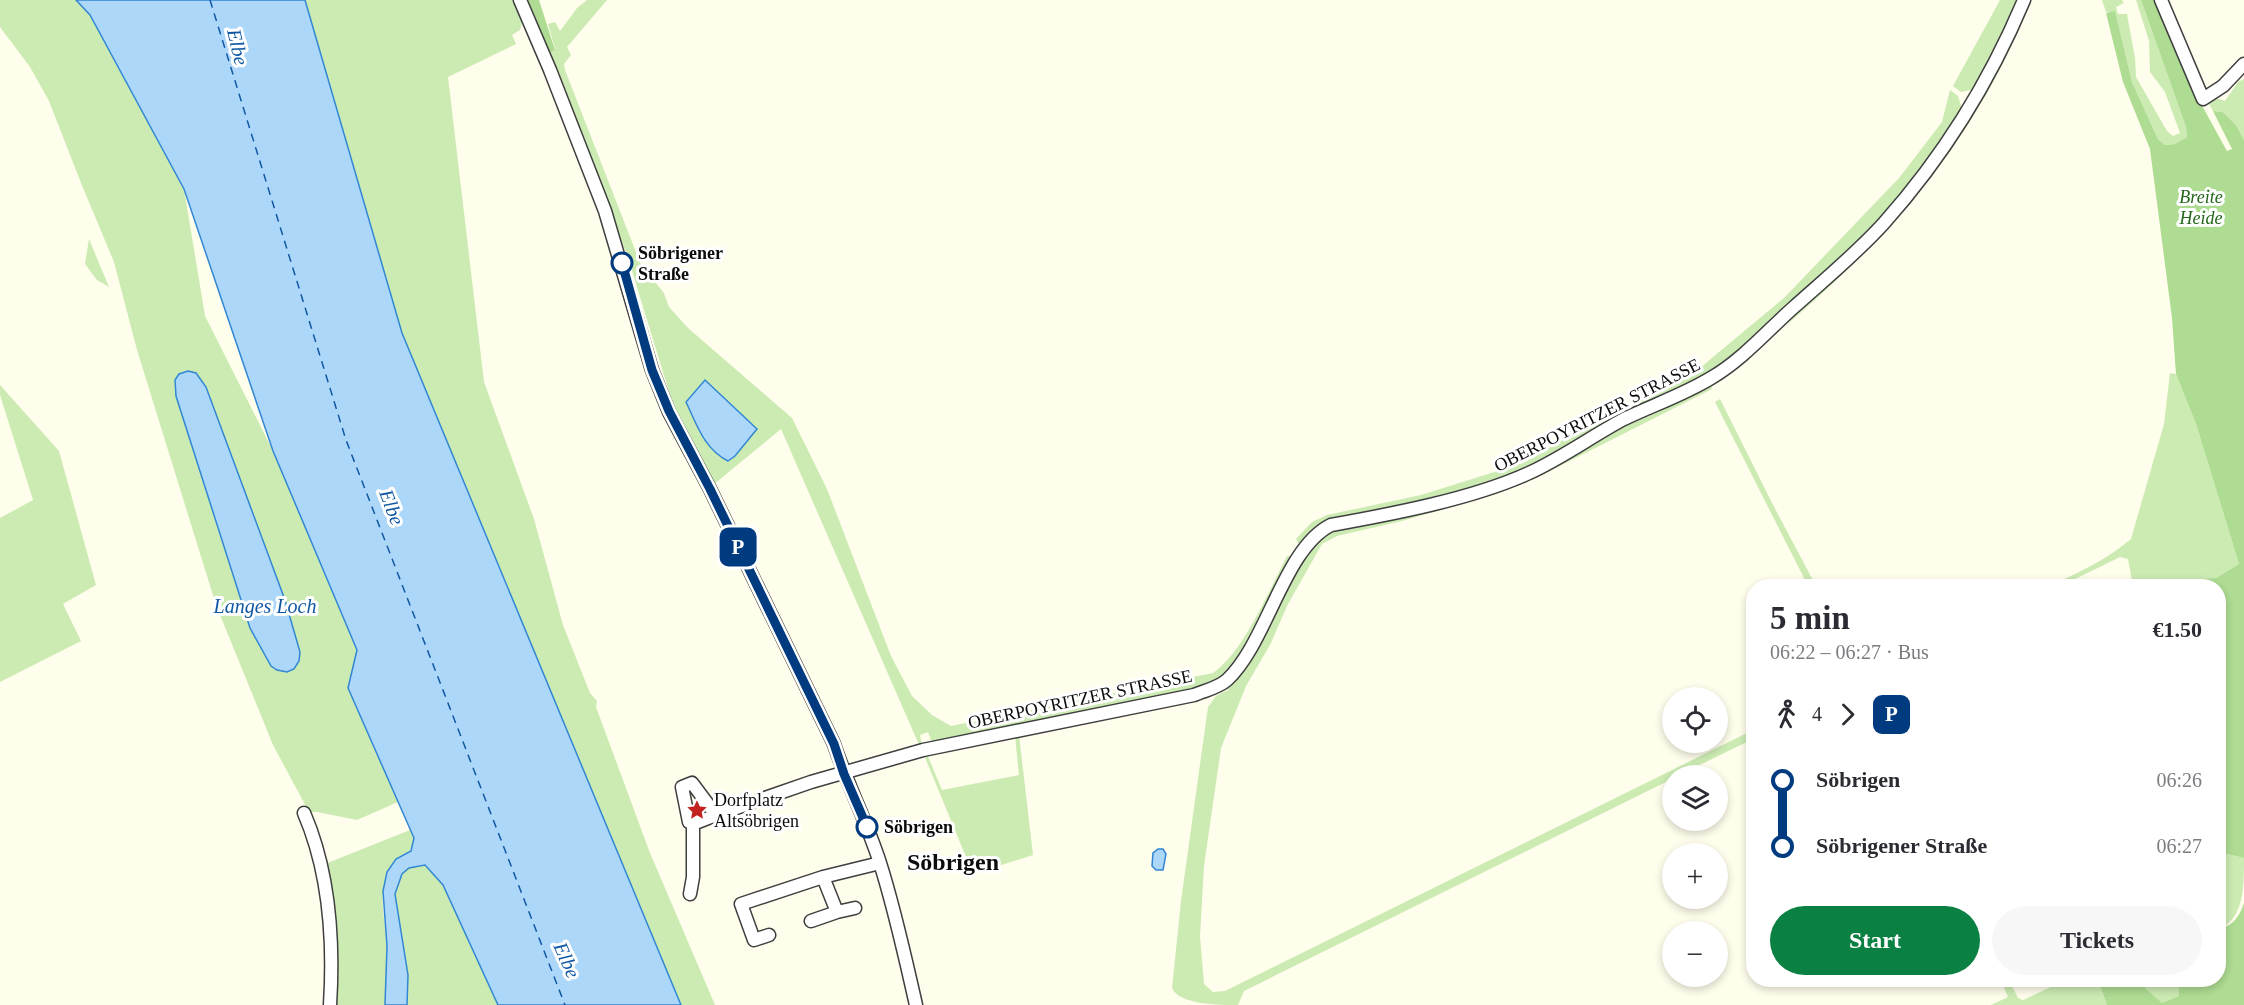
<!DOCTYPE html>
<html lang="en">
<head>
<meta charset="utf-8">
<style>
  :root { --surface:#fff; --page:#f7f7f7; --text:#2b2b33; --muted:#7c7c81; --accent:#0b8043 }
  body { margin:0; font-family:Georgia,serif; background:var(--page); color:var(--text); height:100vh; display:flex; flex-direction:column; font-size:22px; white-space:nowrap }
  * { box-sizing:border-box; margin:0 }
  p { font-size:20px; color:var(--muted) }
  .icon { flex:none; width:33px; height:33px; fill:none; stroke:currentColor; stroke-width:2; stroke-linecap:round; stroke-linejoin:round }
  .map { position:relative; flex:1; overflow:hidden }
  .details { position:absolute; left:1746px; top:579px; width:480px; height:408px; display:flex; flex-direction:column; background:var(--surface); border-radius:24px; box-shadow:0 3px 9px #0003 }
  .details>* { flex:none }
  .badge { padding:0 12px; border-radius:9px; font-size:21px; line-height:39px }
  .tools { position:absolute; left:1662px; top:687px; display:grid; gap:12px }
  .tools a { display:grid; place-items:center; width:66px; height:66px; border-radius:50%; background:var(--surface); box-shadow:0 3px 9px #0003; font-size:30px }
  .map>.badge { position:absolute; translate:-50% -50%; box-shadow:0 0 0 3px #fff }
  .legs { display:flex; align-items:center; gap:9px; height:66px; padding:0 24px; font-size:20px }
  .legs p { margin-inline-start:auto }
  .overview { display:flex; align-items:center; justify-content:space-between; height:102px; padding:0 24px }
  h1 { font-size:33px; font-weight:800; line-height:45px }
  .primary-button { display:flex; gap:12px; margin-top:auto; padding:12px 24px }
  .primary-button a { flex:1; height:69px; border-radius:36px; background:var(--accent); color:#fff; font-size:24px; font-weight:800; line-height:69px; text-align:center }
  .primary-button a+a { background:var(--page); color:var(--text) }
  ul { padding:0 24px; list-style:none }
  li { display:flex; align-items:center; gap:21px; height:66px; font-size:22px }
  li i { display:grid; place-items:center; width:9px; height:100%; margin:0 8px; background:currentColor }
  li i::after { content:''; width:15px; height:15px; margin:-8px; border:4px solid; border-radius:50%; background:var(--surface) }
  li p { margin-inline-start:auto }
  li:first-child i { background:linear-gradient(#0000 50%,currentColor 0) }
  li:last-child i { background:linear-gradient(currentColor 50%,#0000 0) }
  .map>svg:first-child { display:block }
  .green { fill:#ccebb3; fill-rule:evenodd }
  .forest { fill:#aedc92 }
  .water { fill:#add7f9; stroke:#3187d3; stroke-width:1.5 }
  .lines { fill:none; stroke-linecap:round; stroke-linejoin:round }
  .ferry { stroke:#1058a3; stroke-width:1.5; stroke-dasharray:8 6; stroke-linecap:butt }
  .minor-casing { stroke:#3f3f3f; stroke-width:15 }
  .minor { stroke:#fff; stroke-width:12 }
  .line-1-casing { stroke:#fff; stroke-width:14 }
  .line-1 { stroke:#003b80; stroke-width:9 }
  .stop-1-dot { fill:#fff; stroke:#003b80; stroke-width:3 }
  .labels { text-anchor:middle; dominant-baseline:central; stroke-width:6; stroke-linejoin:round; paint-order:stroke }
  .park-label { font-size:18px; font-style:italic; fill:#24661a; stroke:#fff }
  .stop-label { font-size:18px; font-weight:bold; fill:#0c0c0c; stroke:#fff; text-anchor:start }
  .street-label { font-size:18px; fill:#0c0c0c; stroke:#fff }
  .poi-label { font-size:18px; fill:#0c0c0c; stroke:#fff; text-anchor:start }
  .water-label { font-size:20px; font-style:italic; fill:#1058a3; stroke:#fff }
  .district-label { font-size:24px; font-weight:bold; fill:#0c0c0c; stroke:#fff }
</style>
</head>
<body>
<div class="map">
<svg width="2244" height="1005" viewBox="0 0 2244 1005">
  <rect width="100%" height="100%" fill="#fffdeb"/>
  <path class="green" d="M0 0H76L90 15 184 189 205 316 273 451 357 650 348 688 398 802 357 820 317 812H309L273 745 216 605 137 350 114 262 81 183 49 101 30 67 0 27ZM188 371 195 373 206 387 285 600 300 652 299 661 294 669 271 666 267 656 176 396 175 380 179 374Z
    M305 0H516L523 19 520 30 512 35 516 44 448 77 484 382 534 519 563 625 590 693 597 701 596 707 650 853 715 1005H681L402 333Z
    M587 0H607L567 47 571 55 564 64 565 70 641 265 664 293 669 307 688 328 792 418 827 489 891 656 912 696 932 715 951 726 1213 673C1244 652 1269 590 1287 556H1291L1299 544 1296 539 1312 522 1327 515 1421 495 1523 463 1623 404 1627 410 1626 415 1551 458 1491 484 1321 526 1239 659 1227 674 1208 687 939 743 931 740 928 732 920 735 922 745 920 747 781 429 713 485 674 408 628 258 549 53 555 49 548 24 555 22 560 31 577 8Z
    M2000 0H2020L1975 89 1961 92 1953 86Z
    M2027 0H2031C1999 84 1948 164 1886 230 1835 286 1775 335 1717 383L1716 379 1912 194Z
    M2102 0H2122L2124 3 2116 7 2118 14H2127L2135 58 2136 77 2167 131 2173 136 2180 133 2165 92 2150 72 2149 41 2136 0H2141L2186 127 2187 137 2175 144 2165 145 2158 139 2132 82 2115 12H2106Z
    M2244 79V140L2236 125 2223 112 2213 111 2207 100 2212 97 2225 101 2238 82Z
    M1950 90 1958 96 1962 109 1941 144 1879 223 1734 356 1708 375 1643 409 1634 407 1629 400 1701 367 1784 298 1899 178 1942 122Z
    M89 239 109 287 97 280 85 264Z
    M2170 373 2176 374 2196 424 2239 564 2216 578 2139 582V586H2133L2128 559 2120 557 2061 586H2049C2078 573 2106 560 2131 539L2164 424Z
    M1710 382 1712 389 1534 479 1496 494 1402 521 1337 536 1322 544 1288 604 1270 645 1246 686 1221 748 1204 866 1200 936 1204 984 1213 992 1225 991 1753 730V739L1679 775 1672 776V779L1244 991 1238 1005C1220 1005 1179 1005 1172 988L1181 901 1208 707 1216 696 1228 690V684L1300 561 1326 531 1462 499 1631 421C1646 422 1694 391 1710 382Z
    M0 385 59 451 96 585 63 604 81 641 0 682V518L33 500 0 395Z
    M1720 399 1772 503 1816 586H1808L1715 402Z
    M1019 735 1033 855 973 874 924 755 927 754 942 790 1019 775 1015 736Z
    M410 830C421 854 405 849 394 862 388 869 386 878 384 887 380 905 386 926 387 944 388 964 387 985 385 1005H333L325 864Z
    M2219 852 2244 858C2244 887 2244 919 2219 929Z
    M425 865 443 885 498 1005H407L408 975 395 894 402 874 409 868Z
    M2001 980H2009L2018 998 2023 1000 2066 980H2098L2107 1005H1991L2008 997Z
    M2144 980H2178L2179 996 2162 1004 2146 989Z"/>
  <path class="forest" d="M527 0H539L555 50 549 53Z
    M2141 0H2158L2200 102 2227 151 2232 149 2213 111 2223 112 2236 125 2244 140V858L2219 852 2218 586H2139V582L2216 578 2239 564 2196 424 2176 374 2172 318 2150 149 2123 82 2106 13 2115 11 2132 82 2158 139 2165 145 2175 144 2187 137 2186 127Z
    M2244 903V1005H2107L2098 980H2144L2146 989 2162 1003 2179 996 2178 980H2218L2219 929C2234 925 2239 917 2244 903Z"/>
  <path class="water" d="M76 0H305L402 333 681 1005H498L443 885 425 865 409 868 402 874 395 894 408 975 407 1005H385L387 946 383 891 387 872 396 859 411 851 414 838 348 688 357 650 273 451 184 189 90 15Z
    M188 371 196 373 206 387 285 600 300 652 299 661 294 669 287 672 277 670 271 666 250 628 176 396 175 380 179 374Z
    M705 380 757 429 735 456 728 461C704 449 697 425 686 402Z
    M1158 849H1163L1166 854 1163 870H1156L1152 866 1153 853Z"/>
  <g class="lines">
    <path class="ferry" d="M210 0 346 440 565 1005"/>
    <g class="minor-casing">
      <path id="minor" d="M520 0 550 70 605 211 652 370 669 412 710 489 834 744C847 784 867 822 880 863 895 910 905 957 916 1005
        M2161 0 2203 99 2223 86 2244 64
        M304 813C330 873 334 941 330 1005
        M716 815 811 782 923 750 1194 695C1206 690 1218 688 1227 680 1267 643 1284 548 1331 525 1392 514 1472 499 1529 473 1562 458 1592 436 1624 419 1653 405 1683 395 1711 378 1742 360 1767 331 1794 307 1824 280 1857 253 1884 223 1942 158 1990 81 2024 0
        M690 894 693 877V824L689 822 682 787 692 783 716 815 693 824
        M837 912 855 908
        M811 921 837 912 823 877
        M769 935 754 940 741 904 823 877 880 863"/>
    </g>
    <use href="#minor" class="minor"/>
  </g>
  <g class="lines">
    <g class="line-1-casing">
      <path id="line-1" d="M622 263 652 370 669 411 710 489 834 744 844 774 867 827"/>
    </g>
    <use href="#line-1" class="line-1"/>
  </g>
  <defs>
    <g id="sight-bare" transform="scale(1.62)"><path d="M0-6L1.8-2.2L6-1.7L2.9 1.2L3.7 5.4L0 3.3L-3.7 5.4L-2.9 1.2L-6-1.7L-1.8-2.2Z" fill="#c2231e" stroke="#fff" stroke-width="2.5" paint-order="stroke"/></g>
  </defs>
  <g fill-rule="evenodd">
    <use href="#sight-bare" x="697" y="810"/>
  </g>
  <g class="stop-1-dot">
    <circle cx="622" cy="263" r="10"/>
    <circle cx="867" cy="827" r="10"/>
  </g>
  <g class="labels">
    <g class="park-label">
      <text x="2201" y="197">Breite<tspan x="2201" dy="21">Heide</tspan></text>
    </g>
    <g class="stop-label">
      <text x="638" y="253">Söbrigener<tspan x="638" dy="21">Straße</tspan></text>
      <text x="884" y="827">Söbrigen</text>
    </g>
    <g class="street-label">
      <text transform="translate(1597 415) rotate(-27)">OBERPOYRITZER STRASSE</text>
      <text transform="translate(1080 699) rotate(-12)">OBERPOYRITZER STRASSE</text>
    </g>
    <g class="poi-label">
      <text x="714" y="800">Dorfplatz<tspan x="714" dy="21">Altsöbrigen</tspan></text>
    </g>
    <g class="water-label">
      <text transform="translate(238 47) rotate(77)">Elbe</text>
      <text transform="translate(392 507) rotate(69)">Elbe</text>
      <text x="265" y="606">Langes Loch</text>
      <text transform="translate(567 960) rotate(66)">Elbe</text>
    </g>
    <g class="district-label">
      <text x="953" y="862">Söbrigen</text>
    </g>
  </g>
</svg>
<div class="tools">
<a><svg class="icon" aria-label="locate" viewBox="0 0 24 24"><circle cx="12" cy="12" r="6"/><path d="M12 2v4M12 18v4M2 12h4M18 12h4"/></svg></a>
<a><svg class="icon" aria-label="layers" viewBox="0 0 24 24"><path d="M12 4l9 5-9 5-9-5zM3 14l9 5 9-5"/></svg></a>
<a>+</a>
<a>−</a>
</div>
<b class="badge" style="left:738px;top:547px;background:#003b80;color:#fff">P</b>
<section class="details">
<div class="overview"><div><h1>5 min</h1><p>06:22 – 06:27 · Bus</p></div><b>€1.50</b></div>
<div class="legs"><svg class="icon" aria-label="walk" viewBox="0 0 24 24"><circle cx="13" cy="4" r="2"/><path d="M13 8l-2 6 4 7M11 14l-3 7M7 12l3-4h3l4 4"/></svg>4<svg class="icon" aria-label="forward" viewBox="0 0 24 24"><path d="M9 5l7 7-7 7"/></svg><b class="badge" style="background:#003b80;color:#fff">P</b></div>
<ul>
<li><i style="color:#003b80"></i><b>Söbrigen</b><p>06:26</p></li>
<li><i style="color:#003b80"></i><b>Söbrigener Straße</b><p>06:27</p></li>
</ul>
<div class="primary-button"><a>Start</a><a>Tickets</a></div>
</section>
</div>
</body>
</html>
